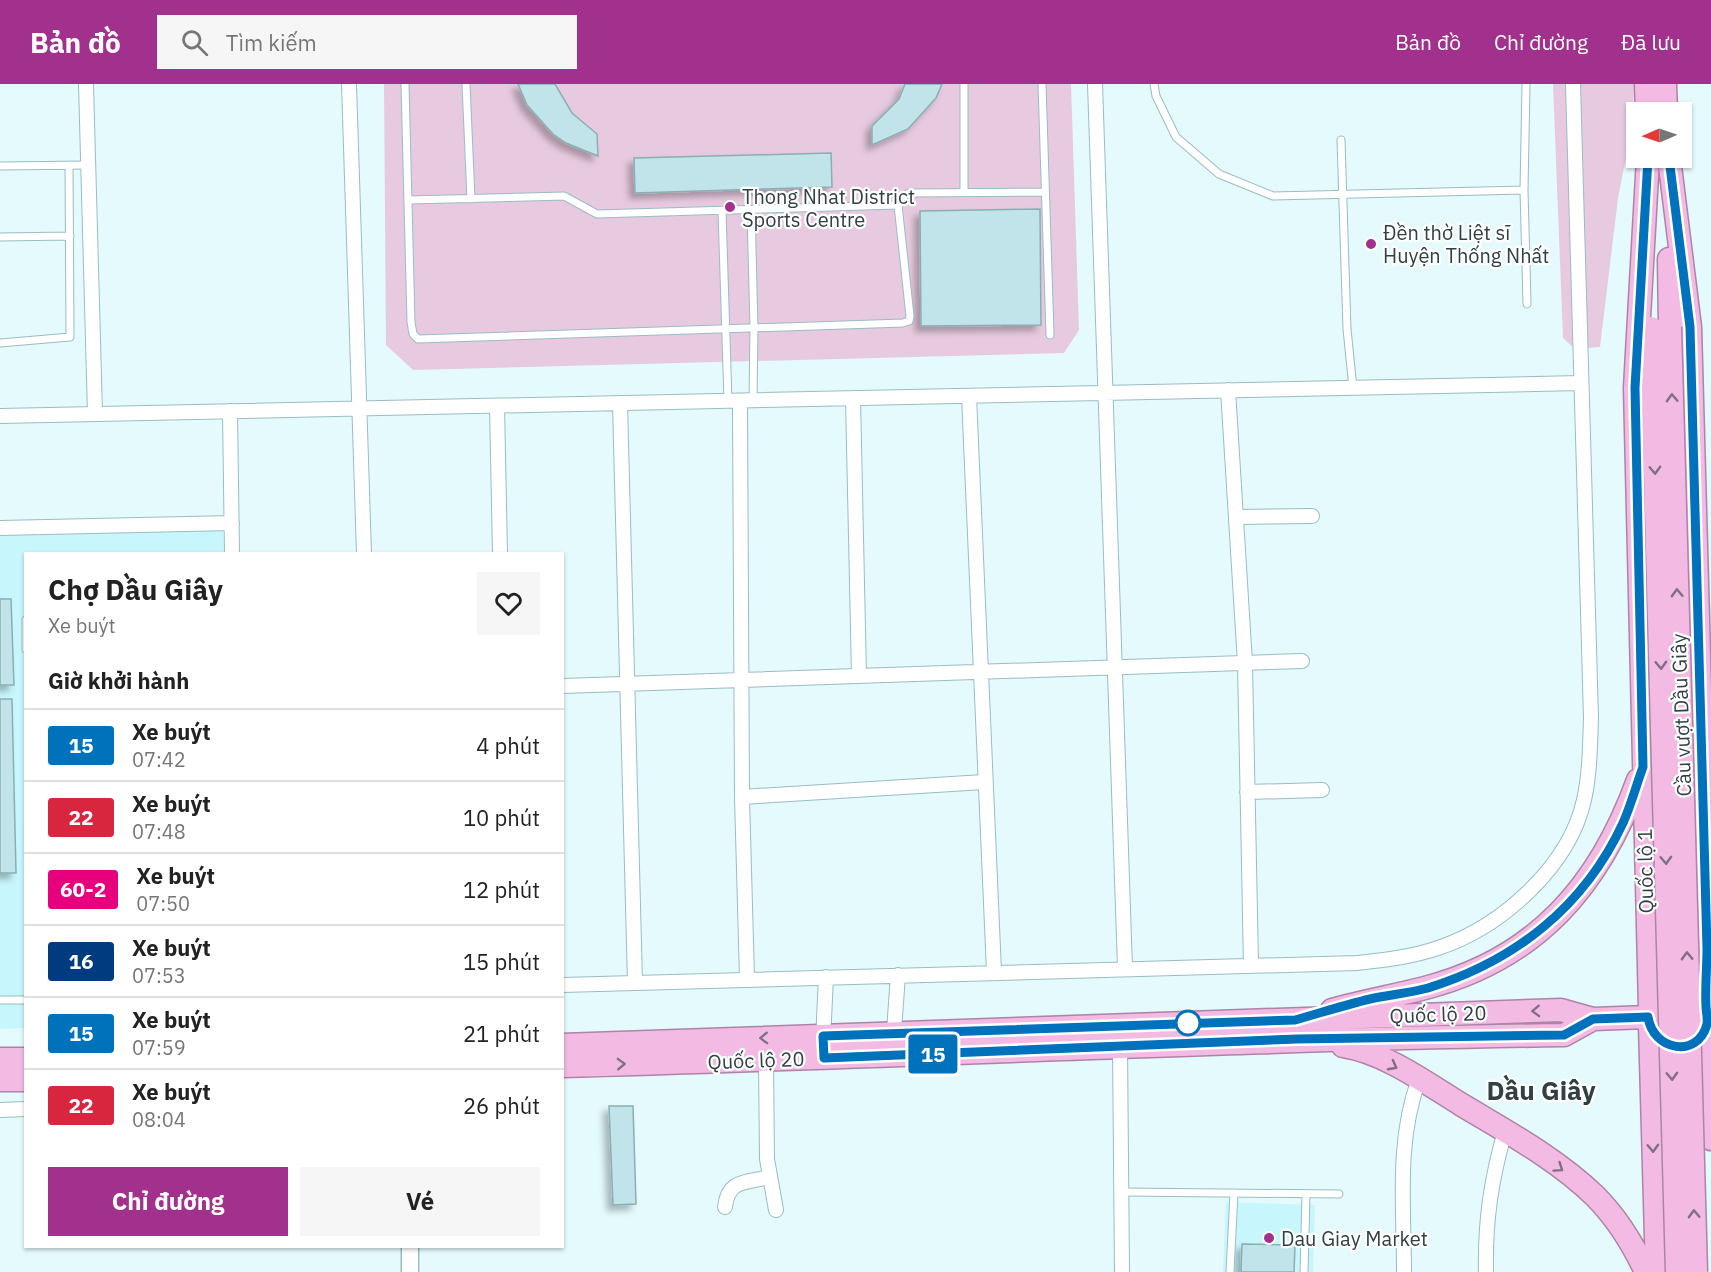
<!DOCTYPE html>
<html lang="vi">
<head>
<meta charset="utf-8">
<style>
  :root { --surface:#fff; --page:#f6f6f6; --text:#222; --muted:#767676; --line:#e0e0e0; --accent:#a2318d }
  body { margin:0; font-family:"IBM Plex Sans",sans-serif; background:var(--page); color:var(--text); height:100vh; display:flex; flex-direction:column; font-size:22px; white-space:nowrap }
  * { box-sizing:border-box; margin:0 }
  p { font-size:20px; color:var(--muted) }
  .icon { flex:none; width:33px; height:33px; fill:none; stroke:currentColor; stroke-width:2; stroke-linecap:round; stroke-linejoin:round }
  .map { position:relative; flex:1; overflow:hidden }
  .panel { position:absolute; left:24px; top:468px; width:540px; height:696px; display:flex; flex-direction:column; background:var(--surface); border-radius:0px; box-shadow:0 2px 4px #0004 }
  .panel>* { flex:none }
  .badge { padding:0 12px; border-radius:4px; font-size:21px; line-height:39px }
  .needle { width:39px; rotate:268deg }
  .controls { position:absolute; left:1626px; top:18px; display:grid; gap:12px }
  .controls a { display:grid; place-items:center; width:66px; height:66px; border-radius:0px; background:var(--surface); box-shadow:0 2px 4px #0004; font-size:30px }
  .map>.badge { position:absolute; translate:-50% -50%; box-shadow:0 0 0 3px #fff }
  h2 { padding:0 24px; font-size:22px; line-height:54px }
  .round { display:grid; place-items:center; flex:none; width:63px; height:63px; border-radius:0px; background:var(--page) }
  .summary { display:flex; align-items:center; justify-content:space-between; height:102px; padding:0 24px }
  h1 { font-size:28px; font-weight:700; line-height:45px }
  .button { display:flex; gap:12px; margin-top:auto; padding:12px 24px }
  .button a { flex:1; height:69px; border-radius:0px; background:var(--accent); color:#fff; font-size:24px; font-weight:700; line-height:69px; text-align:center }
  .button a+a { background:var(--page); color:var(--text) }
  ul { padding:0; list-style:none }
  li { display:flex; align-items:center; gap:18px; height:72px; padding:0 24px; border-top:2px solid var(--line) }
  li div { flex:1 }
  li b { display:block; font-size:22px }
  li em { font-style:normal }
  li .badge { min-width:66px; font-weight:700; text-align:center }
  header { display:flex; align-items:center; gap:36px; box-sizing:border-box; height:84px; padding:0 30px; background:var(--accent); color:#fff }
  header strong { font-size:28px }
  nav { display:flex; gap:33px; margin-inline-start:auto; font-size:21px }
  .search { width:420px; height:54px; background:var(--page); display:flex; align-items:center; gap:15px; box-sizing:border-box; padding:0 21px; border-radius:0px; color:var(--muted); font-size:22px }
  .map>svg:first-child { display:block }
  .built { fill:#c8f6fd }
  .green { fill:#e7cadf }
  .building { fill:#c0e4e9; stroke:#8baeb3; stroke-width:1.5; filter:url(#shadow) }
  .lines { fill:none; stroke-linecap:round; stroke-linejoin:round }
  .service-casing { stroke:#9abdc2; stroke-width:9 }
  .minor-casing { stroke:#9abdc2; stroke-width:16 }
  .tertiary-casing { stroke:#9abdc2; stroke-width:19 }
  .trunk-casing { stroke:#ad84a7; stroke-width:25 }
  .service { stroke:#fff; stroke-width:7 }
  .minor { stroke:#fff; stroke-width:14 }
  .tertiary { stroke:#fff; stroke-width:16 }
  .trunk { stroke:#f3bae4; stroke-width:22 }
  .trunk-bridge-casing { stroke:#ad84a7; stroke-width:25; stroke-linecap:butt }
  .trunk-bridge { stroke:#f3bae4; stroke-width:22 }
  .oneway { stroke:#7f7183 }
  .line-casing { stroke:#fff; stroke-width:14 }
  .line { stroke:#0072bc; stroke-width:9 }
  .poi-dot { fill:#a2318d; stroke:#fff; stroke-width:2 }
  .stop-dot { fill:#fff; stroke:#0072bc; stroke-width:3 }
  .labels { text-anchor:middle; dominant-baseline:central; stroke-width:4.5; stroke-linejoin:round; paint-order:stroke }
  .poi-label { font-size:20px; fill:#314042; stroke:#fff; text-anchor:start }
  .street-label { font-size:20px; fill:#314042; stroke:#fff }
  .district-label { font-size:26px; font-weight:bold; fill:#314042; stroke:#fff }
</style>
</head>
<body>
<header>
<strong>Bản đồ</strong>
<div class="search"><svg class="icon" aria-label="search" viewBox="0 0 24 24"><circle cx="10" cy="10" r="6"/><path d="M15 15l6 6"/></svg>Tìm kiếm</div>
<nav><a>Bản đồ</a><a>Chỉ đường</a><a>Đã lưu</a></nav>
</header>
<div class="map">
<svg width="1711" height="1188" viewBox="0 0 1711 1188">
  <defs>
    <filter id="shadow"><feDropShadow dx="-5.5" dy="5.5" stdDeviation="3" flood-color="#0004"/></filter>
  </defs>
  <rect width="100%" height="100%" fill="#e4fafd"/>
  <path class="built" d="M223 445 224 469 26 470 25 944 0 945V447Z
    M1226 1118 1315 1121 1313 1188H1223Z"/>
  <path class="green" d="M384 0H1071L1079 246 1064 269 413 286 386 261Z
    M1553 0H1634L1633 38 1618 114 1600 263 1575 265 1563 254Z"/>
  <path class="building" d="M518 0H555L572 29 597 50 598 72 566 59 553 50 527 21Z
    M905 0H942L936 14 908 45 872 61V42L899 15Z
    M831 69 832 103 635 109 634 74Z
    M1040 125 1041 241 921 242 920 127Z
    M0 515H11L14 601H0Z
    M0 615H12L16 789H0Z
    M609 1022H633L636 1120 613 1121Z
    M1242 1160 1295 1161 1294 1188H1241Z"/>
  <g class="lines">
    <g class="service-casing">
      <path id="service" d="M405 0 411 238 413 250 418 255 903 239 909 237 910 232 898 121 902 113 909 109 1045 108
        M466 0 471 115
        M964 0V107
        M1042 0 1050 251
        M1154 0 1156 12 1176 53 1219 90 1273 112 1524 106
        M1526 0 1524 106 1527 220
        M1341 56 1347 245 1353 304
        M0 82 88 81
        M408 116 564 112 597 130 898 121
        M751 126 754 243 753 316
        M722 127 728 317
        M0 153 70 152
        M0 259 70 253 69 81
        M26 536V565
        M0 916H26
        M1123 1108 1339 1110
        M1230 1188 1234 1109
        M1304 1188 1306 1110"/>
    </g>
    <g class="minor-casing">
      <path id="minor" d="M86 0 95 330
        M349 0 364 470
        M1095 0 1125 884
        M1228 306 1245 579 1251 881
        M969 312 994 888
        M853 314 859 592
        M620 319 635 899
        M740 320 742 713 747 895
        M497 322 500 470
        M230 327 232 470
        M0 332 1580 299
        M1238 433 1312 432
        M0 444 232 439
        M562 602 1302 577
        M1247 708 1322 706
        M742 713 984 698
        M562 901 1357 879C1384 876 1412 873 1438 864 1501 843 1569 783 1584 716 1590 689 1590 661 1591 634L1573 0
        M894 947 898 891
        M823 957 826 893
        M1120 963 1122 1188
        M766 976 767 1075 776 1126
        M0 1026 26 1025
        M725 1123C728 1095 746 1099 769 1093
        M1404 1188C1404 1123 1396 1057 1419 995
        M1486 1188C1485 1137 1491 1096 1505 1047"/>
    </g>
    <g class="tertiary-casing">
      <path id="tertiary" d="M410 1188V1162"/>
    </g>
    <g class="trunk-casing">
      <path id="trunk" d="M1646 0 1647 28
        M1665 0 1666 28
        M1648 74 1635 304 1650 925
        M1669 74 1690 243 1707 865 1706 923
        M1669 175 1670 243
        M1332 926C1363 917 1394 912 1425 904 1537 875 1600 801 1638 696
        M1707 940 1711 1055
        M1650 942 1657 1188
        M562 961 1561 926 1593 935 1648 933
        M1343 962C1386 969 1426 999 1462 1021 1507 1048 1557 1075 1595 1112 1617 1134 1633 1160 1646 1188
        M0 975H26
        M562 982C896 973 1230 956 1564 951L1593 935
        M0 996H26"/>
    </g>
    <use href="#service" class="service"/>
    <use href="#minor" class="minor"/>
    <use href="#tertiary" class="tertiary"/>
    <use href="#trunk" class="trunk"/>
    <g class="trunk-bridge-casing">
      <path id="trunk-bridge" d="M1670 243 1696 1188
        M1651 244 1677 1188"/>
    </g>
    <use href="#trunk-bridge" class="trunk-bridge"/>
  </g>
  <defs><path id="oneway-chevron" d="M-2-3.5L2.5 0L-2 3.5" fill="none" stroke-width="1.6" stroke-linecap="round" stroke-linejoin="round" transform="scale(1.5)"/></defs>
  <g class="oneway">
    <use href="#oneway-chevron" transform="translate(1672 314) rotate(-92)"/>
    <use href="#oneway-chevron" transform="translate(1655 386) rotate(88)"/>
    <use href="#oneway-chevron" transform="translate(1677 509) rotate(-92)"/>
    <use href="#oneway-chevron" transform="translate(1661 581) rotate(88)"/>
    <use href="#oneway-chevron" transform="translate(1666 776) rotate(88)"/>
    <use href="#oneway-chevron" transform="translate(1687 872) rotate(-92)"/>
    <use href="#oneway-chevron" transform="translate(1536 927) rotate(178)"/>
    <use href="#oneway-chevron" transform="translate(764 954) rotate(178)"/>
    <use href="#oneway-chevron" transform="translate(621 980) rotate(-2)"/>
    <use href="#oneway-chevron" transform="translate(1393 982) rotate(28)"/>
    <use href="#oneway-chevron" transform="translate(1672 992) rotate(88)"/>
    <use href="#oneway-chevron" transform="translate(1653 1064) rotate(88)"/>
    <use href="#oneway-chevron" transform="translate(1559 1084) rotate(35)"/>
    <use href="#oneway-chevron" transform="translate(1694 1130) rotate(-92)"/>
  </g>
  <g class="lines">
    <g class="line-casing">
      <path id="line" d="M1648 74 1635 304 1643 683C1636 702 1631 721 1623 739 1584 823 1515 877 1428 904 1409 909 1389 911 1370 915 1345 921 1320 929 1295 936L823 952 824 974 1297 955 1564 951 1593 935 1648 933C1653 967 1698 975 1707 940 1708 934 1706 928 1706 922 1705 903 1707 883 1707 865L1690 243 1669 74"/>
    </g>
    <use href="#line" class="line"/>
  </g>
  <g class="poi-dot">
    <circle cx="730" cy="123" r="6"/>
    <circle cx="1371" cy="160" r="6"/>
    <circle cx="1269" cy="1154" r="6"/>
  </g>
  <circle class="stop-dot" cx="1188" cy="939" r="12"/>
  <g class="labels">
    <g class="poi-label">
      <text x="742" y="112">Thong Nhat District<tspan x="742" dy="23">Sports Centre</tspan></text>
      <text x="1383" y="148">Đền thờ Liệt sĩ<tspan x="1383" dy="23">Huyện Thống Nhất</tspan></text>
      <text x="1281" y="1154">Dau Giay Market</text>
    </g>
    <g class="street-label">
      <text transform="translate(1681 631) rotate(-92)">Cầu vượt Dầu Giây</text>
      <text transform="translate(1645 787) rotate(-91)">Quốc lộ 1</text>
      <text transform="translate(1438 930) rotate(-2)">Quốc lộ 20</text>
      <text transform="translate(756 976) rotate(-2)">Quốc lộ 20</text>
    </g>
    <g class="district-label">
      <text x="1541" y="1006">Dầu Giây</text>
    </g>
  </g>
</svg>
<div class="controls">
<a><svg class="needle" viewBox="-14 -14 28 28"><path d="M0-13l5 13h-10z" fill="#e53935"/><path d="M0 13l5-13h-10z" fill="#767676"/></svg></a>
</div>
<b class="badge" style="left:933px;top:970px;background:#0072bc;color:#fff">15</b>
<section class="panel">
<div class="summary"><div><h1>Chợ Dầu Giây</h1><p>Xe buýt</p></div><a class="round"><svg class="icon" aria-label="heart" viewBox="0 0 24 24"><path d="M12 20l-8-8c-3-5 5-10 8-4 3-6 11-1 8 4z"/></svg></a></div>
<h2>Giờ khởi hành</h2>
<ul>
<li><span class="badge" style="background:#0072bc;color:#fff">15</span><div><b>Xe buýt</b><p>07:42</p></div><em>4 phút</em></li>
<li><span class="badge" style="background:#d7263d;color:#fff">22</span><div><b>Xe buýt</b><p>07:48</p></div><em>10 phút</em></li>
<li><span class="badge" style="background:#e6007e;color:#fff">60-2</span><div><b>Xe buýt</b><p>07:50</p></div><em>12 phút</em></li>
<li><span class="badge" style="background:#003b80;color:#fff">16</span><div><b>Xe buýt</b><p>07:53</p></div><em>15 phút</em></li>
<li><span class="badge" style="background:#0072bc;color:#fff">15</span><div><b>Xe buýt</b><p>07:59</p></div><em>21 phút</em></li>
<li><span class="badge" style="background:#d7263d;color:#fff">22</span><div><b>Xe buýt</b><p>08:04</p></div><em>26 phút</em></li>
</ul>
<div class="button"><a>Chỉ đường</a><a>Vé</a></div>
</section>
</div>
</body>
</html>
